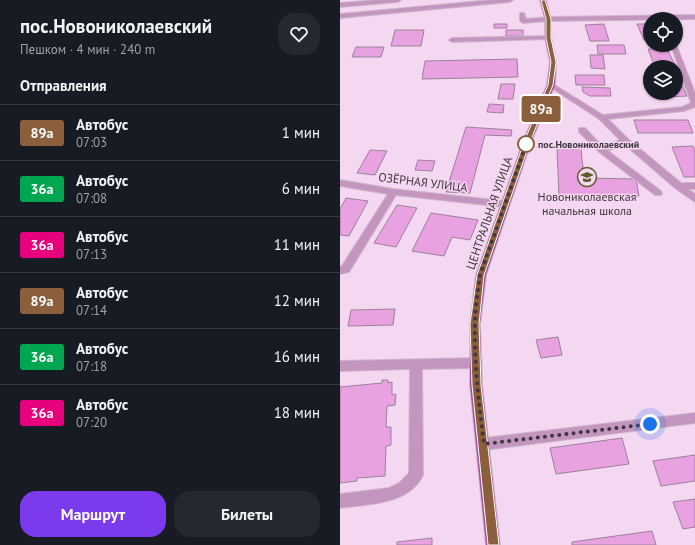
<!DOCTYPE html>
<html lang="ru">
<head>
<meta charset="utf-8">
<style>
  :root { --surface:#171b24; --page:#242831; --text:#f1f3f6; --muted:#9ea1a6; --line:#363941; --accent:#7c3aed }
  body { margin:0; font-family:"PT Sans",sans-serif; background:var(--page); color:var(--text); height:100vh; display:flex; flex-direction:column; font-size:15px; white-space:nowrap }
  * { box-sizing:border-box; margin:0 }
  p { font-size:13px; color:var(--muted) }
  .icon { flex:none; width:22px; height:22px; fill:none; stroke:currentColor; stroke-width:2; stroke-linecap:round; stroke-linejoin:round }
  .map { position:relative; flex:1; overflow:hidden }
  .panel { display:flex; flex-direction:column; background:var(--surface); width:340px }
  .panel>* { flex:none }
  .badge { padding:0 8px; border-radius:3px; font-size:14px; line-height:26px }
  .fabs { position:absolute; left:303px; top:12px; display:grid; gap:8px }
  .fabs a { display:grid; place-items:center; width:40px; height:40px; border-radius:50%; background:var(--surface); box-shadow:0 1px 3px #0004; font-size:20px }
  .you { position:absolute; width:20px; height:20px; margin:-10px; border:3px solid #fff; border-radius:50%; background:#1a73e8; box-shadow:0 0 0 6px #1a73e833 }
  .map>.badge { position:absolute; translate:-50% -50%; box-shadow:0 0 0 2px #fff }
  h2 { padding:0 20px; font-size:15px; line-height:36px }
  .round { display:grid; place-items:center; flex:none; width:42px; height:42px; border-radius:16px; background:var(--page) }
  .headline { display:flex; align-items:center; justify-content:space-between; height:68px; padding:0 20px }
  h1 { font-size:19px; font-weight:700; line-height:30px }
  .button { display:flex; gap:8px; margin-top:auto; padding:8px 20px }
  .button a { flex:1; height:46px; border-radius:16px; background:var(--accent); color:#fff; font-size:16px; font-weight:700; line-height:46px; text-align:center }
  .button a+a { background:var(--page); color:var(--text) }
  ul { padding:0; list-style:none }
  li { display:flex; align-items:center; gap:12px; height:56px; padding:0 20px; border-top:1px solid var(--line) }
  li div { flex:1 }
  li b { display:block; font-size:15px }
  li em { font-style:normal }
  li .badge { min-width:44px; font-weight:700; text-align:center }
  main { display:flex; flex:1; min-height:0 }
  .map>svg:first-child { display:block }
  .building { fill:#e9a2e1; stroke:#9b8198 }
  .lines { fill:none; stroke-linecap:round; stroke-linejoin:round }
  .minor-casing { stroke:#d0b7cd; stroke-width:2 }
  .major-casing { stroke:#d0b7cd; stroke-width:2 }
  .minor { fill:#c495be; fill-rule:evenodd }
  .major { fill:#a4509e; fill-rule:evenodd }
  .line { fill:#8b5e3c; stroke:#fff }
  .walk { stroke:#413640; stroke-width:4; stroke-dasharray:0 7.2 }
  .stop-dot { fill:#fff; stroke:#8b5e3c; stroke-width:2 }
  .labels { text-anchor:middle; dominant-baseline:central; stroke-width:3; stroke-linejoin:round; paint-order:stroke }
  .far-stop-label { font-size:10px; font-weight:bold; fill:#413640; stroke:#f4d7f0; text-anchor:start }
  .street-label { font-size:12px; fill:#413640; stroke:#f4d7f0 }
  .poi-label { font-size:12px; fill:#413640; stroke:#f4d7f0 }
</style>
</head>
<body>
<main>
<section class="panel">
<div class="headline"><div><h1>пос.Новониколаевский</h1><p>Пешком · 4 мин · 240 m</p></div><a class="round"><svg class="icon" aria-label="heart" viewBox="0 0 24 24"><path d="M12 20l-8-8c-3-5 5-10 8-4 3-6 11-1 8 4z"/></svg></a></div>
<h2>Отправления</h2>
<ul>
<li><span class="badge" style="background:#8b5e3c;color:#fff">89a</span><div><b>Автобус</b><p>07:03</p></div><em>1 мин</em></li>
<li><span class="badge" style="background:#00a651;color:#fff">36а</span><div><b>Автобус</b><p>07:08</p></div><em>6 мин</em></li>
<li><span class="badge" style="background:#e6007e;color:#fff">36a</span><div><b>Автобус</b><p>07:13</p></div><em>11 мин</em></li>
<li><span class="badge" style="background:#8b5e3c;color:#fff">89a</span><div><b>Автобус</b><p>07:14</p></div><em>12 мин</em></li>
<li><span class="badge" style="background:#00a651;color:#fff">36а</span><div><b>Автобус</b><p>07:18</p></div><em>16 мин</em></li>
<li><span class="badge" style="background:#e6007e;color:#fff">36a</span><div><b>Автобус</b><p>07:20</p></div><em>18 мин</em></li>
</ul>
<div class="button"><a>Маршрут</a><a>Билеты</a></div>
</section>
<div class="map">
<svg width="355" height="545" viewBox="0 0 355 545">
  <rect width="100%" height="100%" fill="#f4d7f0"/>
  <path class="building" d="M154 24H167V28H154Z
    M264 24 269 41H250L245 25Z
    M297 24H310V40H304Z
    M55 30H84L81 46H51Z
    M166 30H183V36H166Z
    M257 45H284L286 54H258Z
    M16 47H44L41 57H12Z
    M308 49H327L336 67H315Z
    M250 55H263L265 69 251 68Z
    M177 59 178 77 82 79 85 61Z
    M235 75H264L265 85H236Z
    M336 76H338L347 96 326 97 324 93H336Z
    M161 84H175L173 99H158Z
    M242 87 270 88 271 96H250L243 92Z
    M149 104 164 105 163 113 147 112Z
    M294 120H348L353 133H298Z
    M126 127 172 130 171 136 145 135 130 193 106 192Z
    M353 146 355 151V177H344L332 147Z
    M217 149H241L244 178 296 179 299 196 219 195Z
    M30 150 47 151 35 175 17 173Z
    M78 160 95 161 92 171 75 170Z
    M6 198 28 201 9 236 0 235V209Z
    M57 205 77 208 56 247 34 243Z
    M91 213 138 220 130 240 112 237 104 256 72 251Z
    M55 309 53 325 8 326 11 310Z
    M218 337 222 355 201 358 196 340Z
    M42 380H48V383L52 382V395L56 394 55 405 47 406 46 427H51V445L46 446 45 476 17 478V481L0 483V387L42 383Z
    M282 438 289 464 216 474 210 448Z
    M355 455V481L321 486 313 461Z
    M355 499V527L343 529 333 502Z
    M312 531 316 545H232V542Z
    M92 538V545H57V542Z"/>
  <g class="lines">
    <g class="minor-casing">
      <path id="minor" d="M38 0H61L58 2 0 7V3Z
        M152 0H173L170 2 0 18V14Z
        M180 13H184L186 19 208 17 355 15V19L208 21 183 23 180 21Z
        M208 36 211 38 210 39 112 42 109 40 112 38Z
        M336 44 355 93V107L344 111 268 119 288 139 341 183H355V189H348L355 194V202L335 188 284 144 268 151 321 191 322 193 321 195H315L259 152 239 132V128H245L263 147 280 140 259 119 207 85 209 84H213L263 115 342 107 351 103 331 45H336Z
        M0 180 53 189 164 201 168 204 164 207 56 195 9 272 0 274V266H2L48 194 0 186Z
        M136 358 140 360 142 363 140 366 136 368 82 369 83 475C69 505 27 504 0 508V494L49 488 59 483 69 473 70 369 0 371V361Z
        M355 413V423L144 450 140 448 138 444 140 440 144 438Z"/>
    </g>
    <g class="major-casing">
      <path id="major" d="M200 0H206L211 19V38L216 62 215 85 191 142 146 275 140 324 142 385 160 545H146L130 385V324L136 275 183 142 207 85 210 62 205 38V19Z"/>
    </g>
    <use href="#minor" class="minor"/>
    <use href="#major" class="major"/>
  </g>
  <path class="line" d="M201 0H205L211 19V38L216 62 213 85 190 142 144 275 139 324 141 385 159 545H148L132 385 130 324 137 275 184 142 208 85 211 62 206 38V19Z"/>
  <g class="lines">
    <path class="walk" d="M186 144 187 142 140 275C138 291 135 307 135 324 134 364 139 404 144 444L310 424"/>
  </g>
  <defs>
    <g id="school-ring" transform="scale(1)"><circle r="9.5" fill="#f4d7f0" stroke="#5b5c29" stroke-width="1.5"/><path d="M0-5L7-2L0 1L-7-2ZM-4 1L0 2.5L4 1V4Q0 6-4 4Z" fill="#5b5c29"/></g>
  </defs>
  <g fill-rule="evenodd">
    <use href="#school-ring" x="247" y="177"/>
  </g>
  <circle class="stop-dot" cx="186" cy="144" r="8"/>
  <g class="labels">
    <g class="far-stop-label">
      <text x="198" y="144">пос.Новониколаевский</text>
    </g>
    <g class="street-label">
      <text transform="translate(83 182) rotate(7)">ОЗЁРНАЯ УЛИЦА</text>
      <text transform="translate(149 213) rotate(-71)">ЦЕНТРАЛЬНАЯ УЛИЦА</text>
    </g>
    <g class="poi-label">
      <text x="247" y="196">Новониколаевская<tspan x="247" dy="14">начальная школа</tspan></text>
    </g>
  </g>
</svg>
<div class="fabs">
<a><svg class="icon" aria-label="locate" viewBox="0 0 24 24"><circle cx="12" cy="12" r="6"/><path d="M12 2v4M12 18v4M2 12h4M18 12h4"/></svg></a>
<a><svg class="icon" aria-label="layers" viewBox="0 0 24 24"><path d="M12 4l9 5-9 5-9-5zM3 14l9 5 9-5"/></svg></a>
</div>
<div class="you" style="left:310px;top:424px"></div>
<b class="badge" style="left:201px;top:109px;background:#8b5e3c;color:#fff">89a</b>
</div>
</main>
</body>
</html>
